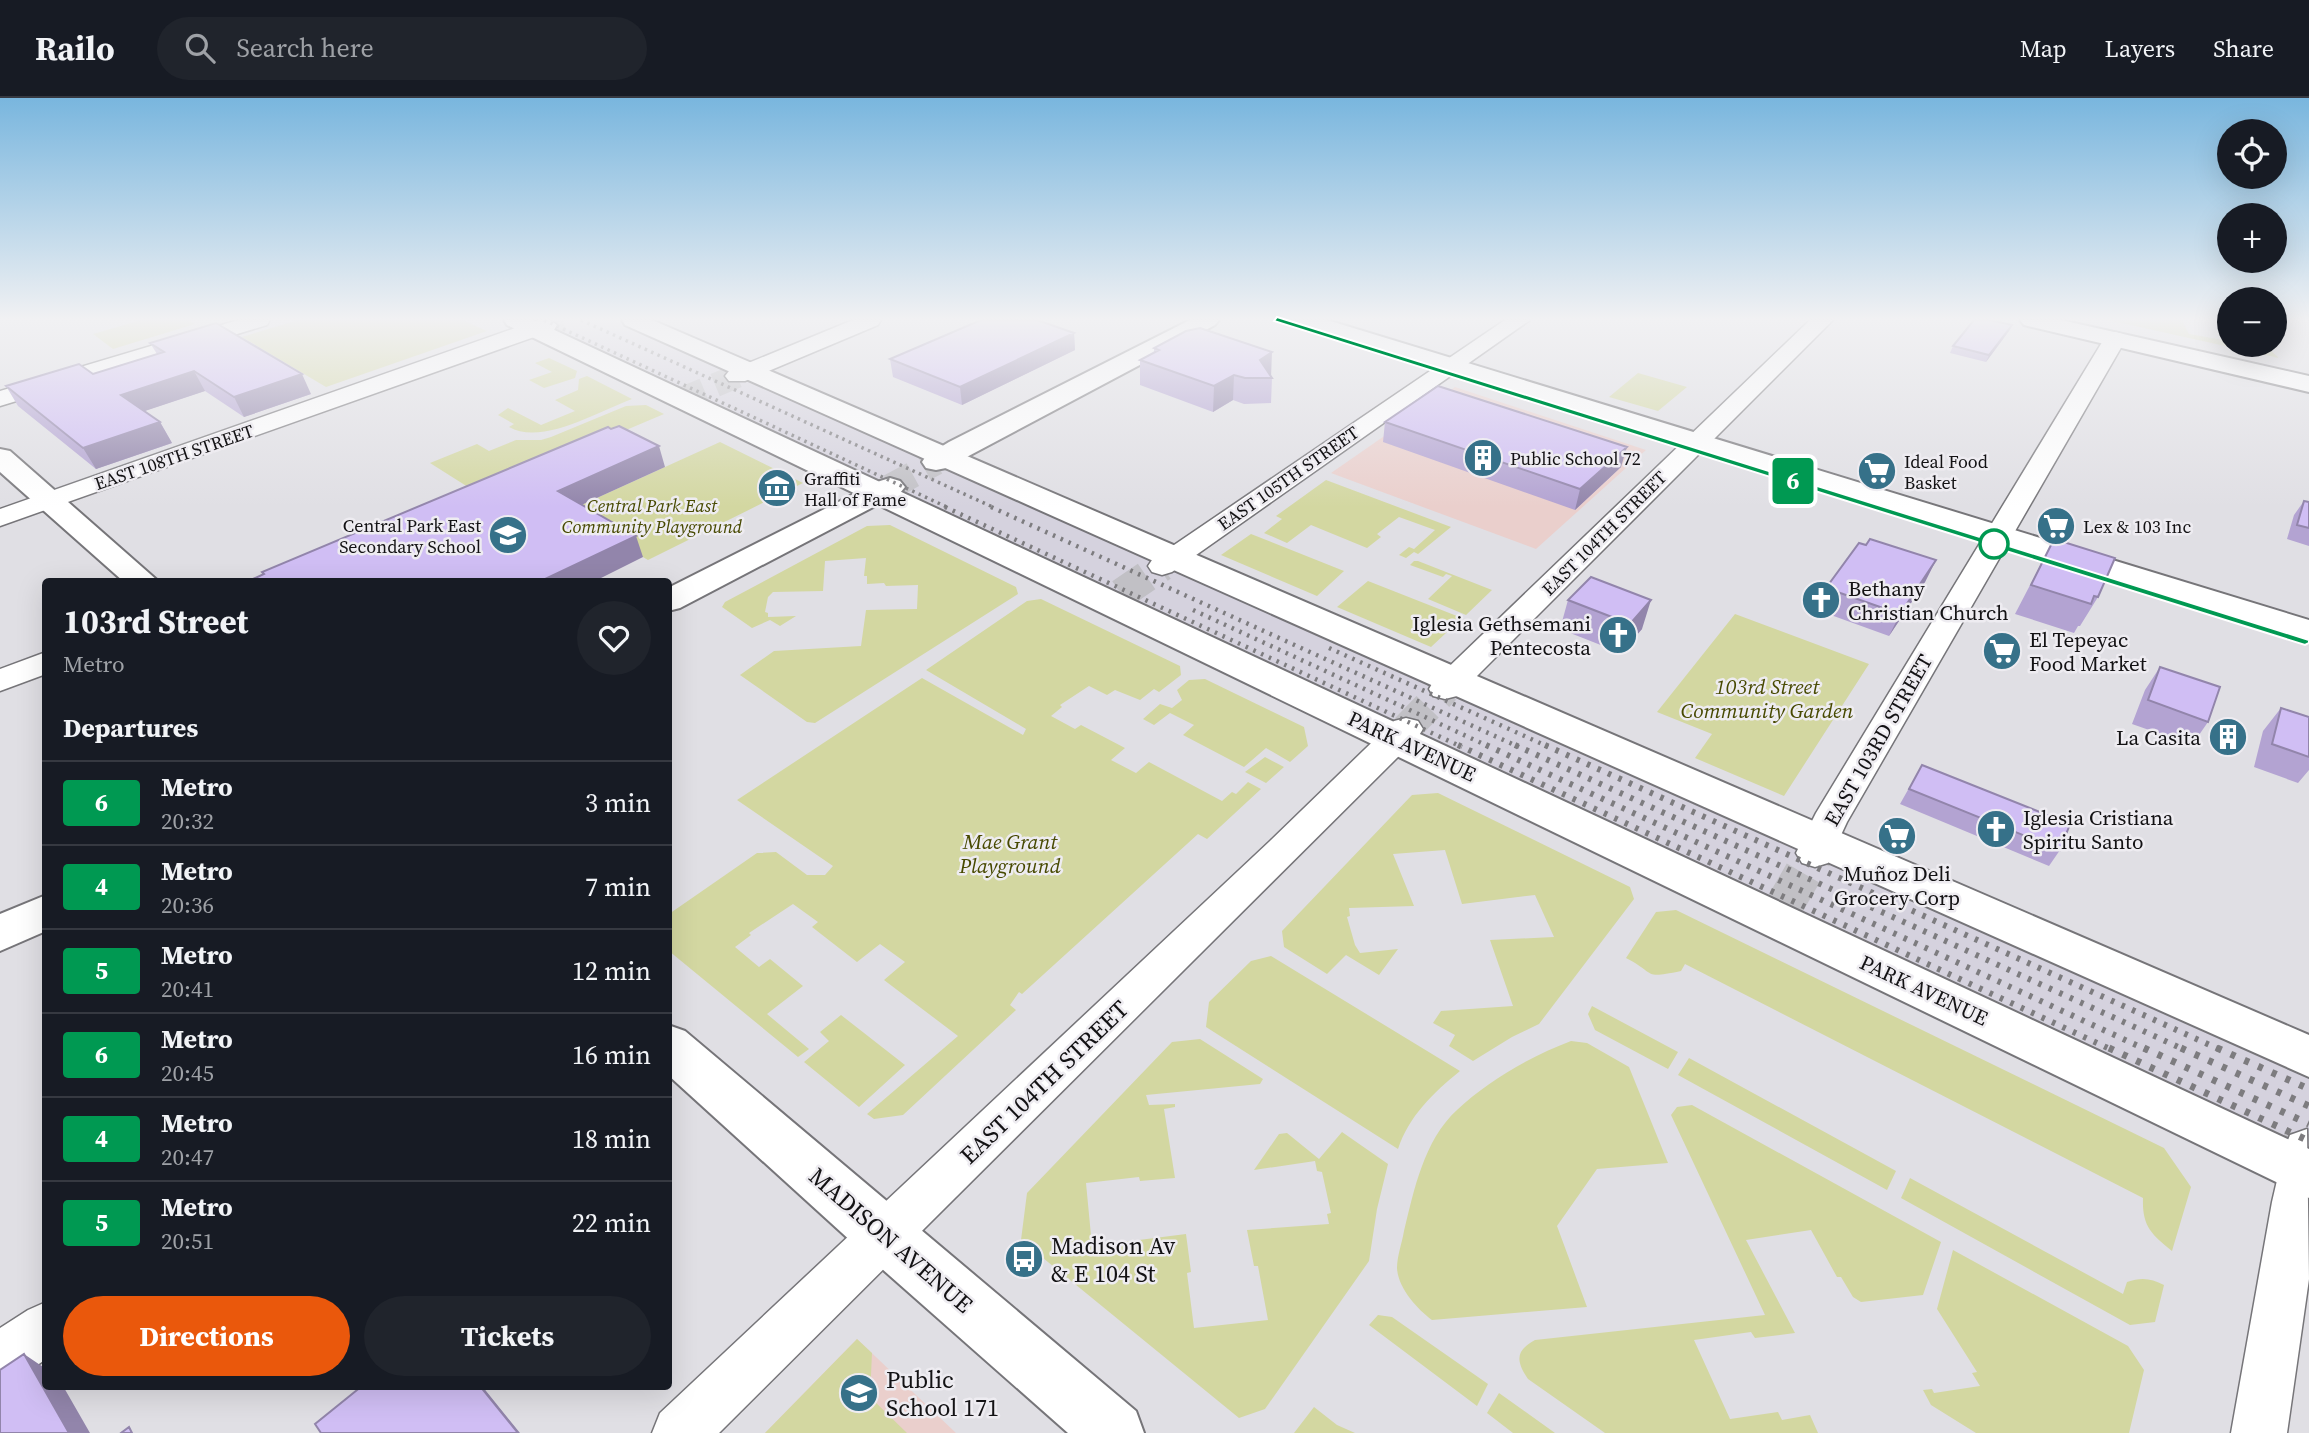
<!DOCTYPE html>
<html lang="en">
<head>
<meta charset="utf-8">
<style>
  :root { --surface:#171b24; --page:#20242c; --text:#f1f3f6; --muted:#9ea1a6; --line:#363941; --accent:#ea580c }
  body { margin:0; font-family:"Source Serif 4",serif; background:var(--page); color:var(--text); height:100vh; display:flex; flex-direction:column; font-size:26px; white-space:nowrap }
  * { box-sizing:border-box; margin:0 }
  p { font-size:23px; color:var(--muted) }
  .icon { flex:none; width:38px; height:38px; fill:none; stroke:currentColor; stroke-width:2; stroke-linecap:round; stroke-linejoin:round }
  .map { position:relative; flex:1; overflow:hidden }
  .panel { position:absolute; left:42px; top:480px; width:630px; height:812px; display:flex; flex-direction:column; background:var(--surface); border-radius:7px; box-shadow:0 7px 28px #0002 }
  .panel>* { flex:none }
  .badge { padding:0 14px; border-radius:5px; font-size:24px; line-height:46px }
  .tools { position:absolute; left:2217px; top:21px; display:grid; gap:14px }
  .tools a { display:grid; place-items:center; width:70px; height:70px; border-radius:50%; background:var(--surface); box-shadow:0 7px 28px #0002; font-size:35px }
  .map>.badge { position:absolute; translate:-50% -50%; box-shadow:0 0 0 4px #fff }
  h2 { padding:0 21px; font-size:26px; line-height:63px }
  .round { display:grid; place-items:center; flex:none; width:74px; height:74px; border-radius:37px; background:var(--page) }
  .headline { display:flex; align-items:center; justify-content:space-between; height:119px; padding:0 21px }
  h1 { font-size:33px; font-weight:700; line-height:52px }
  .button { display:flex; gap:14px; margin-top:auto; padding:14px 21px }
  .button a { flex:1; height:80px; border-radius:42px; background:var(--accent); color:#fff; font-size:28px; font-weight:700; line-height:80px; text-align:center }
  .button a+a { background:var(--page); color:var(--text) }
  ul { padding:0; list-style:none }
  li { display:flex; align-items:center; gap:21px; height:84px; padding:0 21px; border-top:2px solid var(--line) }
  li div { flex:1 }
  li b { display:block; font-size:26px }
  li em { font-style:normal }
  li .badge { min-width:77px; font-weight:700; text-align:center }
  header { display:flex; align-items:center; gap:42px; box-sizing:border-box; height:98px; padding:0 35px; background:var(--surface); border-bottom:2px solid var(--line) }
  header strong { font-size:33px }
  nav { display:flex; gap:38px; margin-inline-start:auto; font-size:24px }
  .search { width:490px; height:63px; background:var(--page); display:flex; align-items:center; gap:18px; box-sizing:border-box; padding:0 24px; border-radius:38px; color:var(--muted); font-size:26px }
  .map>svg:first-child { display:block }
  .built { fill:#d5d2de }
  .education { fill:#eacfcc }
  .green { fill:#d3d7a1 }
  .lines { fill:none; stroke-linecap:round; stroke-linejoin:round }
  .street-tunnel-far3 { stroke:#c1c0c5; stroke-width:24; stroke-dasharray:24 12; stroke-linecap:butt }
  .street-tunnel-far2 { stroke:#c1c0c5; stroke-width:31; stroke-dasharray:31 15; stroke-linecap:butt }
  .street-tunnel-far1 { stroke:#c1c0c5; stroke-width:38; stroke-dasharray:38 19; stroke-linecap:butt }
  .street-tunnel { stroke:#c1c0c5; stroke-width:49; stroke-dasharray:49 24; stroke-linecap:butt }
  .secondary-tunnel { stroke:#c1c0c5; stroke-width:26; stroke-dasharray:26 13; stroke-linecap:butt }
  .street-casing { stroke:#767579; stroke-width:3 }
  .secondary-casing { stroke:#767579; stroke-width:4 }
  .primary-casing { stroke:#767579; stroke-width:4 }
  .street { fill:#fff; fill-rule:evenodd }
  .secondary { fill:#fff; fill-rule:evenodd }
  .primary { fill:#fff; fill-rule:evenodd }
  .rail-far3 { stroke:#7d7c7f; stroke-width:3.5; stroke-dasharray:2.5 4.5; stroke-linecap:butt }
  .rail-far2 { stroke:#7d7c7f; stroke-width:4.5; stroke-dasharray:2.5 6; stroke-linecap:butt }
  .rail-far1 { stroke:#7d7c7f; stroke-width:6; stroke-dasharray:3.5 8; stroke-linecap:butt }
  .rail { stroke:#7d7c7f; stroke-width:7; stroke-dasharray:5 10; stroke-linecap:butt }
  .wall { fill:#b3a3d2 }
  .shaded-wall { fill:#9285ab }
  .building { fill:#d0bef4; stroke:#9285ab; stroke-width:2 }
  .line { fill:#009952; stroke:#fff; stroke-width:2 }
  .stop-dot { fill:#fff; stroke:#009952; stroke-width:3.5 }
  .labels { text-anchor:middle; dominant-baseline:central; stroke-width:5; stroke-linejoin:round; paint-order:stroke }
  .far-street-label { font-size:18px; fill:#131214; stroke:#eeecf1 }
  .far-poi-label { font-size:18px; fill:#131214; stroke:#eeecf1; text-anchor:start }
  .far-park-label { font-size:18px; font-style:italic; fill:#474900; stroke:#eeecf1 }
  .poi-label { font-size:21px; fill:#131214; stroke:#eeecf1; text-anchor:start }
  .park-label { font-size:21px; font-style:italic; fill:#474900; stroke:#eeecf1 }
  .street-label { font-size:21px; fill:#131214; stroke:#eeecf1 }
  .near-street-label { font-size:24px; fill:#131214; stroke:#eeecf1 }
  .near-poi-label { font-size:24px; fill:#131214; stroke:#eeecf1; text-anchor:start }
</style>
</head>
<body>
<header>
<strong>Railo</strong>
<div class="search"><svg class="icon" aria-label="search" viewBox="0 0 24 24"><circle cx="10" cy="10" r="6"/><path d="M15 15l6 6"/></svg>Search here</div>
<nav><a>Map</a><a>Layers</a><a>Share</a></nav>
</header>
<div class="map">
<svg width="2309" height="1335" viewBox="0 0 2309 1335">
  <rect width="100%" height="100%" fill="#e0dfe4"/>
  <path class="built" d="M532 222H615L2309 977V1059Z"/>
  <path class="education" d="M1455 289 1646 352 1536 451 1331 375Z
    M857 1241 956 1335H765Z"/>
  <path class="green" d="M141 222H188L195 226 113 251 93 236Z
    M298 222H463L487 233 326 289 242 239Z
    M2108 222H2182L2189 236 2229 243 2230 247 2266 248 2279 260Z
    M549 260 577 273 575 280 544 290 529 282 552 274 535 265Z
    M1638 275 1687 289 1658 313 1609 299Z
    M587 278 632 301C599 313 542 348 509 329L514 326 498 317 508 310 541 327 575 313 555 302 578 292 579 281Z
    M646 307 664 316 534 371 468 389 430 365 477 346 489 353 516 342H541L551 339 626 308Z
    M720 344 803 385 648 462 566 414Z
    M1326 382 1451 429 1418 456 1414 454 1406 460 1399 457 1409 449 1414 451 1435 432 1399 419 1377 436 1381 439 1367 450 1311 427 1287 445 1264 435 1282 421 1276 418Z
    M890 427 1016 489 1018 496 815 625 807 624 740 577 774 553 861 548 866 512 917 511 918 487 886 488 884 485 867 486V478H864L866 460 825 463 823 493 773 494 768 499 765 514 768 515V519L796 518 780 528 770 522 752 530 722 509 725 504 867 428Z
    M1251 436 1344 473 1317 498 1221 457Z
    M1414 463H1418L1492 492 1466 517 1428 501 1452 478 1446 476 1443 479 1410 467Z
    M1368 483 1462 520 1431 549 1337 509Z
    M1041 501 1180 568 1181 577 1159 594 1154 591 1140 602 1115 592 1107 597 1089 588 1060 607 1062 609 1051 618 1075 631 1081 627 1125 650 1111 662 1136 675 1149 664 1222 703 1232 694 1236 696 1248 684 1261 691 1207 741 1198 736 1022 896 1019 894 1010 907 1016 912 903 1017 874 1021 867 1016 958 938 884 882 905 864 880 846 857 864 812 829 818 824 793 806 749 835 751 837 735 849 759 869 770 861 803 888 767 916 809 951 798 959 669 853V816L757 755 776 754 807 777H825L833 768 737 702 922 580 1023 637 1026 631 926 572 1027 503Z
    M1735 516 1869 566 1784 698 1695 660 1712 636 1657 614Z
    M1205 581 1304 629 1308 648 1290 664 1266 650 1244 669 1183 637 1194 627 1170 615 1154 627 1143 621 1160 606 1172 610 1182 602 1177 592 1189 582Z
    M1265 659 1284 669 1266 685 1245 674Z
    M1438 695 1630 789 1634 801 1539 926 1512 939 1473 963 1449 948 1455 937 1433 925 1441 913 1513 908 1490 842 1554 839 1535 797 1462 806 1445 752 1393 756 1414 808 1349 810 1350 818 1347 819 1355 847 1360 855 1398 851 1379 877 1346 857 1327 876 1284 849 1282 833 1412 697Z
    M1676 812 2164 1050 2191 1089 2172 1153C2151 1136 2142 1128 2143 1100L1685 866 1681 873C1642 881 1657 876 1626 860L1656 814Z
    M1271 858 1460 973C1433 995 1409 1018 1398 1051L1206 929 1209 904 1251 863Z
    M1592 908 1678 954 1668 971 1595 932 1588 916Z
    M841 917 905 967 859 1009 804 964 829 943 820 934Z
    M1200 941 1263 981 1260 986 1146 997 1149 1007 1175 1006V1009L1164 1011 1175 1080 1140 1083 1139 1079 1086 1085 1092 1148 1186 1136 1191 1174 1187 1175 1194 1230 1268 1222 1258 1168H1254L1247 1132 1329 1126 1327 1116 1331 1115 1322 1074 1317 1073 1315 1063 1254 1072 1279 1036 1287 1035 1319 1061 1342 1034 1388 1066 1377 1111 1369 1163 1265 1311 1239 1320 1021 1142 1027 1095 1172 944Z
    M1571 943 1587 945 1629 969 1668 1065 1597 1071 1557 1128 1587 1209 1432 1222C1417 1211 1398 1190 1397 1170 1397 1158 1402 1145 1404 1133 1414 1092 1424 1042 1457 1012 1488 983 1531 958 1571 943Z
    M1689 960 1896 1073 1887 1092 1678 977Z
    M1692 1007 1941 1144 1923 1197 1861 1204 1853 1199 1841 1179H1837L1811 1132 1746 1142 1795 1235 1755 1240 1751 1234 1694 1242 1730 1321 1778 1314 1782 1322 1810 1317 1818 1335H1605L1528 1281C1516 1263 1515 1253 1535 1242L1765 1217 1671 1017 1677 1009Z
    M1910 1080 2123 1196 2127 1184C2141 1179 2151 1180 2164 1187L2155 1224 2130 1227 1901 1100Z
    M1953 1152 2128 1248 2144 1272 2129 1335H1976L1931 1307 1923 1292 1932 1291 1934 1295 1980 1288 1972 1275 1977 1274 1937 1211Z
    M1378 1217 1392 1219 1488 1286 1477 1308 1369 1227Z
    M857 1241 872 1255 870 1299 907 1335H765Z
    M1499 1295 1555 1335H1513L1487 1315Z
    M1314 1309 1337 1327 1355 1335H1294Z"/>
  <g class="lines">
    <path class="street-tunnel-far3" d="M546 227 563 222
      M682 301 737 278"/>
    <path class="street-tunnel-far2" d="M1121 496 1162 468
      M1406 631 1445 591"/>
    <path class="street-tunnel-far1" d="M1784 808 1815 755"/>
    <path class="street-tunnel" d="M2307 1052 2309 1036"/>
    <path class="secondary-tunnel" d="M890 389 936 364"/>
    <g class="street-casing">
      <path id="street" d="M238 222H270L267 227 0 308V293Z
        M538 222H550L557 227 554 232 0 428V411Z
        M853 222H881L878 227 745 283H729L725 278 729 273Z
        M1505 222H1530L1172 474 1162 477 1152 474 1148 468 1152 462Z
        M1810 222H1833L1457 598 1445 601 1433 598 1429 591 1433 584Z
        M2115 234 2123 236 2126 241 1847 724 1828 765 1815 769 1802 765 1796 755 1816 715 2104 241 2107 236Z
        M46 554V576L0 593V571Z
        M1406 620 1418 623 1423 631 1418 639 719 1335H652L660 1315 1270 743 1394 623Z
        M2307 1031 2309 1181 2287 1335H2231L2272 1104 2284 1052 2290 1037Z
        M46 1204V1261L19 1280 0 1288V1230L28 1212Z"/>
    </g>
    <g class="secondary-casing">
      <path id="secondary" d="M1190 222H1219L1215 227 946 370 936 372 926 370 922 364 926 358 949 344Z
        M1292 222H1327L2309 522V543L1296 227Z
        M0 351 10 353 158 483H123L0 374Z
        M890 380 900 383 905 389 900 395 680 510 668 513V490L880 383Z
        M46 797V833L0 853V816Z
        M668 927 685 933 1136 1313 1144 1335H1068L864 1155 668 977Z"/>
    </g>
    <g class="primary-casing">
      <path id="primary" d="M504 222H533L2309 1051V1100L507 227Z
        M622 222H652L2309 937V979L625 227Z
        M2020 222H2061L2309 278V294L2032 229 2024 227Z"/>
    </g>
    <use href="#street" class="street"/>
    <use href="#secondary" class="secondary"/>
    <use href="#primary" class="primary"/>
    <path class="rail-far3" d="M544 222 949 410
      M581 222 995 410"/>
    <path class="rail-far2" d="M945 409 1462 649
      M991 409 1519 649
      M1193 512 1490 649
      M1329 550 1549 649"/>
    <path class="rail-far1" d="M1458 647 2112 952
      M1486 647 2147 952
      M1515 647 2185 952
      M1545 647 2221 952"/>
    <path class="rail" d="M2109 950 2309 1043
      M2144 950 2309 1026
      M2181 950 2309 1008
      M2217 950 2309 991"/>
  </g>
  <path class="wall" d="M2012 227 2009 233 1986 264 1950 255 1953 248Z
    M1074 235 1075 252 962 307 893 279 890 261Z
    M150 245 311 296 244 319 205 293 144 313 160 324 172 345 96 371 18 308 6 288 93 276 157 256Z
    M1154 250 1271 278 1272 280 1271 305 1244 306 1233 302 1213 314 1140 287V262L1154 255Z
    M1385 324 1621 369 1575 412 1383 344Z
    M2304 403 2309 404V448L2287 441 2294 417Z
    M2054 441 2098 499 2080 528H2078L2074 535 2015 516Z
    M1866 447 1936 462 1925 484 1889 538 1817 512 1826 490Z
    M1568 502 1642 531 1621 555 1560 531Z
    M2160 569 2208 624 2192 647 2132 626 2145 592Z
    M2281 610 2309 619V672L2298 685 2254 669 2263 633Z
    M1922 667 2060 752 2049 768 1900 706Z"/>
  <path class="shaded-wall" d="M2012 227 2009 233 1986 264 1989 257Z
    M1074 235 1075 252 962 307 960 289Z
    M1272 254 1271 280 1260 262Z
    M194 273 205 293 133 317 121 297Z
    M302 276 311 296 244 319 234 299Z
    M1234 277 1233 302 1213 314 1214 288Z
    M160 324 172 345 96 371 83 350Z
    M659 348 665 369 566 414 558 393Z
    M1627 349 1621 369 1575 412 1580 391Z
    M636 438 643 459 595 483H541Z
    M1936 462 1925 484 1889 538 1900 516Z
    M1651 502 1642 531 1621 555 1630 526Z
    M24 1256 46 1271V1288H63L90 1335H69Z
    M480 1288H482L520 1335H518Z"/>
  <path class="building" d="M981 222H1037L1074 235 960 289 890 261Z
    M1974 222H1990L2012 227 1989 257 1953 248Z
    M216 225 302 276 234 299 194 273 121 297 160 324 83 350 6 288 79 266 93 276 164 254 150 245Z
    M1200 230 1272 254 1260 262 1272 280H1245L1234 277 1214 288 1140 262 1159 252 1154 250 1186 233Z
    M1438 288 1627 349 1580 391 1385 324Z
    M619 328 659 348 558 393 636 438 541 483H256L253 481 264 476 262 474 608 329 611 331Z
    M2304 403 2309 404V430L2297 427Z
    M1870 441 1936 462 1900 516 1826 490 1859 445 1866 447Z
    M2054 441 2115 460 2098 499 2094 498 2091 506 2031 487Z
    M1591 479 1651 502 1630 526 1568 502Z
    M2160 569 2220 589 2208 624 2148 602Z
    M2281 610 2309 619V659L2272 646Z
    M1922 667 2070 726 2060 752 1909 691Z
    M24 1256 69 1335H0V1272Z
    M362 1288H480L518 1335H321L315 1326Z
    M129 1329 132 1335H121Z"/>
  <linearGradient id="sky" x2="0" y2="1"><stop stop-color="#79b6de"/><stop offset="0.54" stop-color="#f1f1f3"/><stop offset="1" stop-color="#f1f1f3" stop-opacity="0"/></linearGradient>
  <rect width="2309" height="409" fill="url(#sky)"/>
  <path class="line" d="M1277 219 2309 542V545L2305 547 1274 223Z"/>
  <defs>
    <g id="building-disc" transform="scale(2.0125)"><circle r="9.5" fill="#367189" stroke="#eeecf1"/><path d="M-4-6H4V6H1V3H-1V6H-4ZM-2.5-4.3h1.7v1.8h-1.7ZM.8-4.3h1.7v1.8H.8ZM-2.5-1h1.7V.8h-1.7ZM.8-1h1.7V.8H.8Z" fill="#fff"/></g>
    <g id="supermarket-disc" transform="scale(2.0125)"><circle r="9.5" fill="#367189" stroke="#eeecf1"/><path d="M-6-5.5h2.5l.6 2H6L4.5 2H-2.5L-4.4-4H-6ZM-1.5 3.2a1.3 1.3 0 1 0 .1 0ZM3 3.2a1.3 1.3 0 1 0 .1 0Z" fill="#fff"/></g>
    <g id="museum-disc" transform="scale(2.0125)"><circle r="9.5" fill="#367189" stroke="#eeecf1"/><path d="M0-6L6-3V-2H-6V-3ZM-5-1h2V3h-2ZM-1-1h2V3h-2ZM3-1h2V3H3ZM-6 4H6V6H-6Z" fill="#fff"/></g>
    <g id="school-disc" transform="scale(2.0125)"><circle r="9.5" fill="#367189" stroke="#eeecf1"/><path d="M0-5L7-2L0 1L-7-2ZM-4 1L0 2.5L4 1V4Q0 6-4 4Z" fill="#fff"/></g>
    <g id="church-disc" transform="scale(2.0125)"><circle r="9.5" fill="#367189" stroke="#eeecf1"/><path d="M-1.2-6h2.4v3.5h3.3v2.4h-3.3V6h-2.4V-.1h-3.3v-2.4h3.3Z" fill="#fff"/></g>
    <g id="bus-disc" transform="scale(2.0125)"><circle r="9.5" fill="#367189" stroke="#eeecf1"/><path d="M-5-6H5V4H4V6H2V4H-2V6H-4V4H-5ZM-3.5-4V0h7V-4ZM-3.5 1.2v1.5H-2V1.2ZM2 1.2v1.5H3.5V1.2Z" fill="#fff"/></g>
  </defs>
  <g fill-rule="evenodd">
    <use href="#building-disc" x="1483" y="360"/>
    <use href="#supermarket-disc" x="1877" y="373"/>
    <use href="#museum-disc" x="777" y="390"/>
    <use href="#supermarket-disc" x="2056" y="428"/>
    <use href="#school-disc" x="508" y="437"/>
    <use href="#church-disc" x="1821" y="502"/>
    <use href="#church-disc" x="1618" y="537"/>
    <use href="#supermarket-disc" x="2002" y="553"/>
    <use href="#building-disc" x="2228" y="639"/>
    <use href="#church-disc" x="1996" y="731"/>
    <use href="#supermarket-disc" x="1897" y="738"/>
    <use href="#bus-disc" x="1024" y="1161"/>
    <use href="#school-disc" x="859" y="1295"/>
  </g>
  <circle class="stop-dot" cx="1994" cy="446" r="14"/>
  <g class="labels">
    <g class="far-street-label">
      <text transform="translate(174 359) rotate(-19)">EAST 108TH STREET</text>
      <text transform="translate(1288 380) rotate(-35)">EAST 105TH STREET</text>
      <text transform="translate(1604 435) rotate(-45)">EAST 104TH STREET</text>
    </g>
    <g class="far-poi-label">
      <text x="1510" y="360">Public School 72</text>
      <text x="1904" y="363">Ideal Food<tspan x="1904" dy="21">Basket</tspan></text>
      <text x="804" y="380">Graffiti<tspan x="804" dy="21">Hall of Fame</tspan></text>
      <text x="481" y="427" text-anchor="end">Central Park East<tspan x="481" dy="21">Secondary School</tspan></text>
      <text x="2083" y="428">Lex &amp; 103 Inc</text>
    </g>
    <g class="far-park-label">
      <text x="652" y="407">Central Park East<tspan x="652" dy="21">Community Playground</tspan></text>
    </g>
    <g class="poi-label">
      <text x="1848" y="490">Bethany<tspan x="1848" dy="24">Christian Church</tspan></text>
      <text x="1591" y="525" text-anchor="end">Iglesia Gethsemani<tspan x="1591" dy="24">Pentecosta</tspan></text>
      <text x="2029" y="541">El Tepeyac<tspan x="2029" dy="24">Food Market</tspan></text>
      <text x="2201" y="639" text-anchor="end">La Casita</text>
      <text x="2023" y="719">Iglesia Cristiana<tspan x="2023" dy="24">Spiritu Santo</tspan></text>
      <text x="1897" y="775" text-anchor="middle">Muñoz Deli<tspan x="1897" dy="24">Grocery Corp</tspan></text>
    </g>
    <g class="park-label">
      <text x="1767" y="588">103rd Street<tspan x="1767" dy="24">Community Garden</tspan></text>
      <text x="1010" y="743">Mae Grant<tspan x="1010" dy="24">Playground</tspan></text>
    </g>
    <g class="street-label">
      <text transform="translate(1878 642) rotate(-60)">EAST 103RD STREET</text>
      <text transform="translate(1412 648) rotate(25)">PARK AVENUE</text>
      <text transform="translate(1924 892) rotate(25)">PARK AVENUE</text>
    </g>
    <g class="near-street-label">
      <text transform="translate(1044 984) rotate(-44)">EAST 104TH STREET</text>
      <text transform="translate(891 1142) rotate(41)">MADISON AVENUE</text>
    </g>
    <g class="near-poi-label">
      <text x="1051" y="1147">Madison Av<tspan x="1051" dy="28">&amp; E 104 St</tspan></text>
      <text x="886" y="1281">Public<tspan x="886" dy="28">School 171</tspan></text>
    </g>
  </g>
</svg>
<div class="tools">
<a><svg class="icon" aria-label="locate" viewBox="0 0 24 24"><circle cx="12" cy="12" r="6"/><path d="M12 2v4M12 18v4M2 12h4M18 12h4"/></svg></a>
<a>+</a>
<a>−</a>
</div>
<b class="badge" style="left:1793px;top:383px;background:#009952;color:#fff">6</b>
<section class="panel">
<div class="headline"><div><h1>103rd Street</h1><p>Metro</p></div><a class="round"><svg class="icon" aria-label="heart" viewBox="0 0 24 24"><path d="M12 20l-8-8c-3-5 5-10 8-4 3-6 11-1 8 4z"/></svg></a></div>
<h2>Departures</h2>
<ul>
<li><span class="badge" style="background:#009952;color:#fff">6</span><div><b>Metro</b><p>20:32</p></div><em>3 min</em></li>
<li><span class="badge" style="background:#009952;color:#fff">4</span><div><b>Metro</b><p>20:36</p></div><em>7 min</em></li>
<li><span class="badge" style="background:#009952;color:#fff">5</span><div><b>Metro</b><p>20:41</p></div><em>12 min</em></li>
<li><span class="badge" style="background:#009952;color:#fff">6</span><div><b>Metro</b><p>20:45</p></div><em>16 min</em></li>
<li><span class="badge" style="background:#009952;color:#fff">4</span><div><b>Metro</b><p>20:47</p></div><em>18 min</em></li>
<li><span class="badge" style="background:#009952;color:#fff">5</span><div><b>Metro</b><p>20:51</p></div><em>22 min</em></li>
</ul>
<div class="button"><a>Directions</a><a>Tickets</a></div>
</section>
</div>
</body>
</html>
